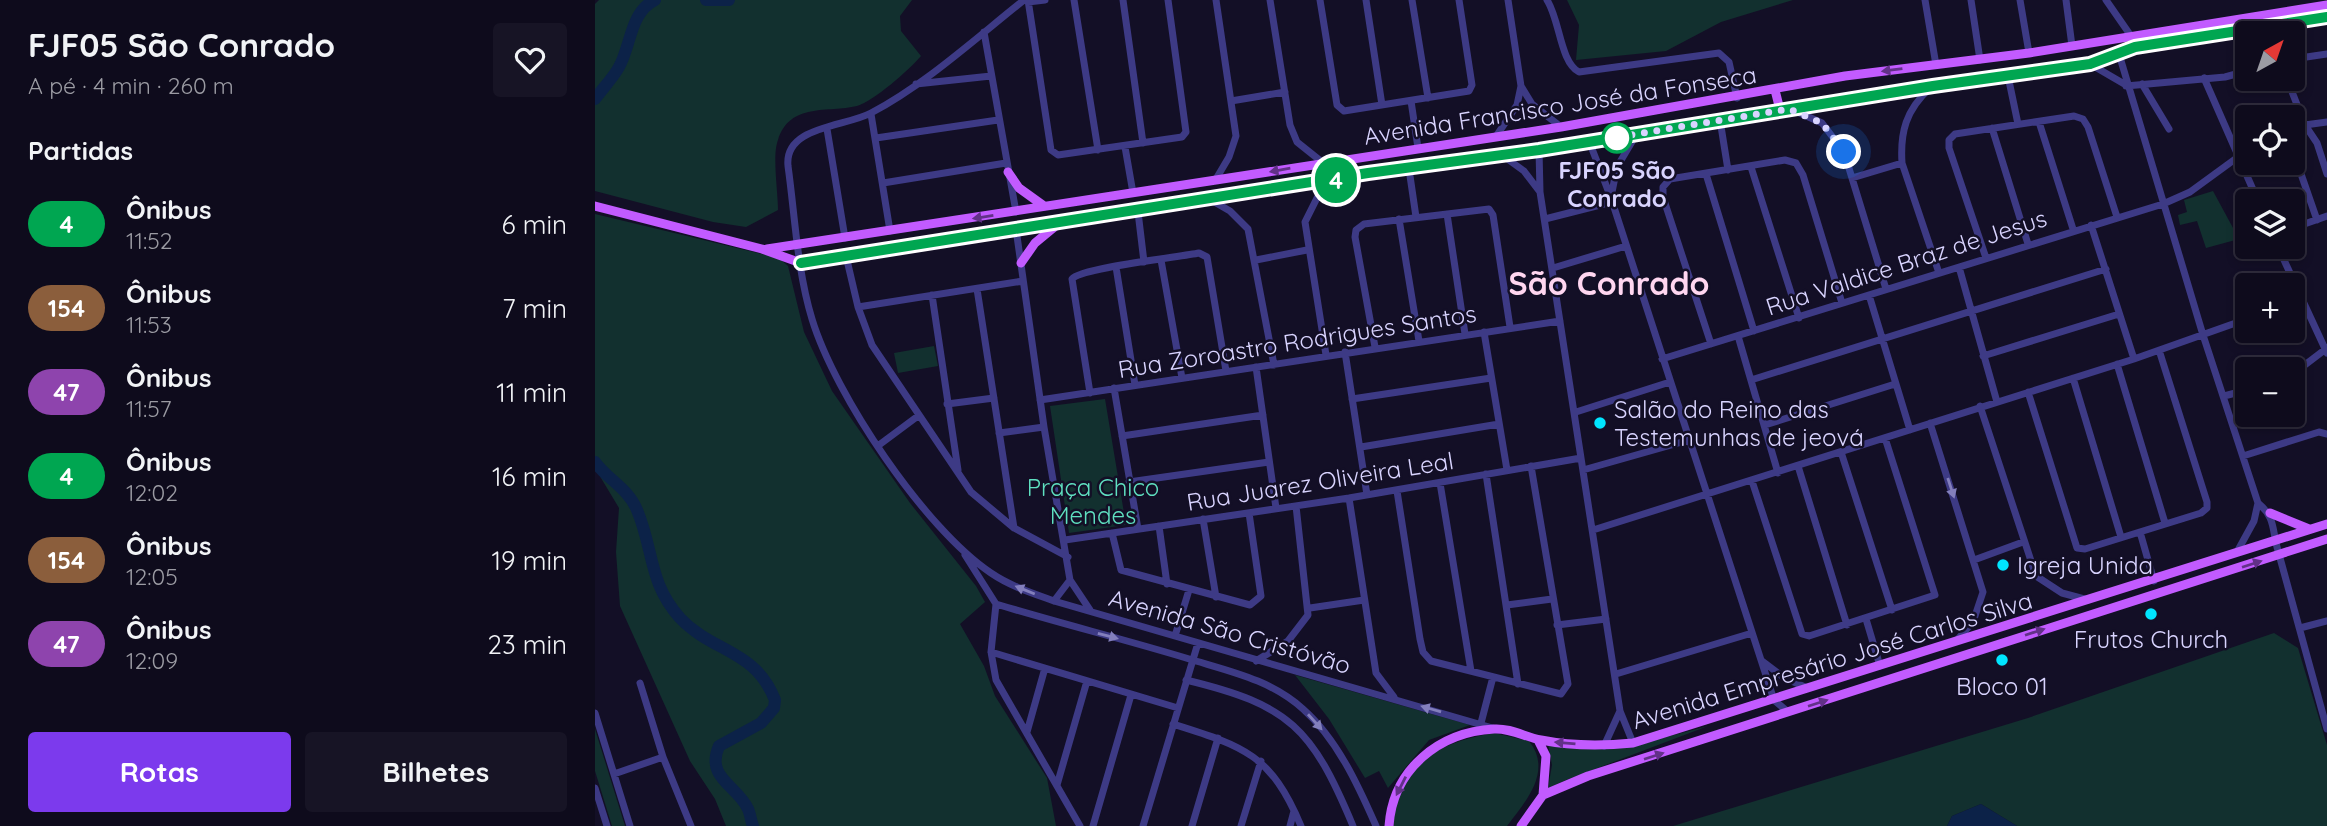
<!DOCTYPE html>
<html lang="pt">
<head>
<meta charset="utf-8">
<style>
  :root { --surface:#0e0b1c; --page:#171425; --text:#f1f3f6; --muted:#9b9ba3; --line:#2e2b3b; --accent:#7c3aed }
  body { margin:0; font-family:Quicksand,sans-serif; background:var(--page); color:var(--text); height:100vh; display:flex; flex-direction:column; font-size:26px; white-space:nowrap }
  * { box-sizing:border-box; margin:0 }
  p { font-size:23px; color:var(--muted) }
  .icon { flex:none; width:38px; height:38px; fill:none; stroke:currentColor; stroke-width:2; stroke-linecap:round; stroke-linejoin:round }
  .map { position:relative; flex:1; overflow:hidden }
  .sheet { display:flex; flex-direction:column; background:var(--surface); width:595px }
  .sheet>* { flex:none }
  .badge { padding:0 14px; border-radius:23px; font-size:24px; line-height:46px }
  .needle { width:46px; rotate:40deg }
  .tools { position:absolute; left:1640px; top:21px; display:grid; gap:14px }
  .tools a { display:grid; place-items:center; width:70px; height:70px; border-radius:7px; background:var(--surface); box-shadow:0 4px 10px #0003,0 0 0 2px var(--line); font-size:35px }
  .you { position:absolute; width:35px; height:35px; margin:-18px; border:5px solid #fff; border-radius:50%; background:#1a73e8; box-shadow:0 0 0 10px #1a73e833 }
  .map>.badge { position:absolute; translate:-50% -50%; box-shadow:0 0 0 4px #fff }
  h2 { padding:0 28px; font-size:26px; line-height:63px }
  .round { display:grid; place-items:center; flex:none; width:74px; height:74px; border-radius:7px; background:var(--page) }
  .overview { display:flex; align-items:center; justify-content:space-between; height:119px; padding:0 28px }
  h1 { font-size:33px; font-weight:700; line-height:52px }
  .action { display:flex; gap:14px; margin-top:auto; padding:14px 28px }
  .action a { flex:1; height:80px; border-radius:7px; background:var(--accent); color:#fff; font-size:28px; font-weight:700; line-height:80px; text-align:center }
  .action a+a { background:var(--page); color:var(--text) }
  ul { padding:0; list-style:none }
  li { display:flex; align-items:center; gap:21px; height:84px; padding:0 28px }
  li div { flex:1 }
  li b { display:block; font-size:26px }
  li em { font-style:normal }
  li .badge { min-width:77px; font-weight:700; text-align:center }
  main { display:flex; flex:1; min-height:0 }
  .map>svg:first-child { display:block }
  .green { fill:#12302f }
  .water { fill:#0c2248 }
  .lines { fill:none; stroke-linecap:round; stroke-linejoin:round }
  .river { stroke:#0c2248; stroke-width:12 }
  .minor { stroke:#3d3a85; stroke-width:7 }
  .major { stroke:#c25bff; stroke-width:9 }
  .oneway { fill:#623188 }
  .oneway2 { fill:#837fbc }
  .line-casing { stroke:#fff; stroke-width:16 }
  .line { stroke:#00a651; stroke-width:10 }
  .walk { stroke:#d9d4ff; stroke-width:7; stroke-dasharray:0 12.6 }
  .stop-dot { fill:#fff; stroke:#00a651; stroke-width:3.5 }
  .poi-dot { fill:#00e5ff; stroke:#130f26; stroke-width:2.5 }
  .labels { text-anchor:middle; dominant-baseline:central; stroke-width:5; stroke-linejoin:round; paint-order:stroke }
  .street-label { font-size:24px; fill:#d9d4ff; stroke:#130f26 }
  .stop-label { font-size:24px; font-weight:bold; fill:#d9d4ff; stroke:#130f26 }
  .poi-label { font-size:24px; fill:#d9d4ff; stroke:#130f26; text-anchor:start }
  .park-label { font-size:24px; fill:#5fe0c0; stroke:#130f26 }
  .district-label { font-size:32px; font-weight:bold; fill:#ffd6f0; stroke:#130f26 }
</style>
</head>
<body>
<main>
<section class="sheet">
<div class="overview"><div><h1>FJF05 São Conrado</h1><p>A pé · 4 min · 260 m</p></div><a class="round"><svg class="icon" aria-label="heart" viewBox="0 0 24 24"><path d="M12 20l-8-8c-3-5 5-10 8-4 3-6 11-1 8 4z"/></svg></a></div>
<h2>Partidas</h2>
<ul>
<li><span class="badge" style="background:#00a651;color:#fff">4</span><div><b>Ônibus</b><p>11:52</p></div><em>6 min</em></li>
<li><span class="badge" style="background:#8b5e3c;color:#fff">154</span><div><b>Ônibus</b><p>11:53</p></div><em>7 min</em></li>
<li><span class="badge" style="background:#8e44ad;color:#fff">47</span><div><b>Ônibus</b><p>11:57</p></div><em>11 min</em></li>
<li><span class="badge" style="background:#00a651;color:#fff">4</span><div><b>Ônibus</b><p>12:02</p></div><em>16 min</em></li>
<li><span class="badge" style="background:#8b5e3c;color:#fff">154</span><div><b>Ônibus</b><p>12:05</p></div><em>19 min</em></li>
<li><span class="badge" style="background:#8e44ad;color:#fff">47</span><div><b>Ônibus</b><p>12:09</p></div><em>23 min</em></li>
</ul>
<div class="action"><a>Rotas</a><a>Bilhetes</a></div>
</section>
<div class="map">
<svg width="1732" height="826" viewBox="0 0 1732 826">
  <rect width="100%" height="100%" fill="#130f26"/>
  <path class="green" d="M4 0H317L305 16 306 31 326 56C314 70 279 101 262 106 233 113 195 102 183 140 177 155 183 192 183 210L151 227 118 222 0 191V4Z
    M972 0H1198L1126 22 1071 51 981 60 984 25Z
    M1618 191 1644 239 1611 248 1602 221 1585 225 1583 215 1592 212 1589 200Z
    M0 214 184 258 193 266 209 332 237 391 315 503 381 586 390 602 365 624 389 666 400 696 452 778 461 826H131L120 799 95 761 25 606 21 552 24 508 0 468Z
    M339 346 343 366 303 373 299 353Z
    M510 399 531 525 474 533 455 406Z
    M1679 633 1703 648 1732 745V826H1422L1386 804 1357 816 1352 826H1078L1433 718Z
    M700 675 875 725 834 740 793 788 784 771 770 778 734 719Z
    M1113 726 971 780 953 788 957 765 953 744 1041 745Z
    M0 729 30 826H17L0 771Z
    M899 733 934 741C958 771 931 801 912 826H797C806 764 840 743 899 733Z"/>
  <path class="water" d="M1386 804 1422 826H1352L1357 816Z"/>
  <g class="lines">
    <path class="river" d="M111 0H134
      M0 99C8 88 18 78 24 67 36 46 35 12 60 0
      M0 462C13 480 33 488 42 510 59 550 53 582 85 618 118 653 160 649 180 700L179 708 166 723 124 746C110 778 142 785 153 809 155 813 156 821 158 826"/>
    <path class="minor" d="M429 0C381 38 331 84 276 113 250 127 189 126 193 166 200 216 202 270 217 319 240 395 330 529 396 573 415 586 437 593 459 601L901 729
      M433 0 456 150 463 155 587 137 591 132 573 0
      M479 0 503 150
      M528 0 548 143
      M621 0 641 136 634 157 621 179
      M675 0 695 125 702 142 727 162
      M725 0 742 105 749 111 874 91 877 85 864 0
      M771 0 787 105
      M817 0 833 98
      M952 0C965 20 965 62 984 72L1124 53 1134 62 1142 98
      M1330 0 1341 65
      M1376 0 1385 60
      M1425 0 1434 53
      M1471 0 1477 46
      M1511 0 1536 36
      M433 2 450 0
      M389 32 421 212
      M1524 54 1608 335 1663 503 1659 521 1642 552
      M1698 59 1732 54
      M1495 64 1531 85
      M1413 76 1423 124
      M1609 78 1663 201
      M1692 79 1710 125 1722 143 1732 174
      M321 84 396 76
      M1547 84 1574 129
      M926 86 937 104 966 127
      M1531 86 1630 77 1652 71
      M1335 88C1311 110 1305 132 1307 163L1344 273
      M636 101 690 92
      M816 101 823 148
      M1198 110 1227 123 1249 152 1291 289
      M276 114 295 231
      M1125 120 1133 170
      M1444 122 1478 229
      M1397 128 1433 244
      M232 129 250 238
      M902 135 922 105 926 86 913 0
      M1698 135 1710 125 1732 122
      M281 138 403 120
      M994 141 1016 198 1179 700 1193 712
      M530 147 538 193
      M944 150 945 192
      M907 155 929 171 945 192 1025 711 1038 743
      M1156 167 1204 318
      M814 169 821 217
      M1650 171 1662 163
      M1705 171 1722 220
      M1111 174 1159 331
      M1257 178 1307 163
      M288 183 411 163
      M1016 197 1022 167 1041 135
      M616 200 635 211 653 229 679 365
      M543 212 549 262
      M852 214 870 334
      M804 219 824 341
      M950 219 1017 202
      M1496 225 1539 359
      M1698 228 1732 216
      M421 229 449 427 475 580 495 610
      M1683 247 1732 353
      M251 256 263 307 277 345 376 492 419 528 473 557
      M1391 258 1354 148V140L1360 134 1479 116 1488 119 1493 127 1522 217
      M566 260 587 378
      M661 260 712 250
      M521 267 540 385
      M1364 267 1402 402
      M958 268 1031 246
      M382 289 419 528
      M337 295 363 470
      M1274 295 1315 430
      M263 307 428 281
      M889 332 912 470
      M1143 336 1183 473
      M1116 344 1068 197V187L1075 179 1190 160 1201 163 1208 175 1247 303
      M780 347 760 237 761 230 769 224 894 209 898 215 915 327
      M750 352 772 495
      M731 355 710 222 722 198 741 180
      M1388 356 1524 314
      M1067 359 1568 204 1595 192 1643 157
      M1522 364 1570 523
      M661 367 681 508
      M1698 374 1732 348
      M1478 378 1526 537
      M1156 380 1511 269
      M519 388 543 529
      M1433 392 1482 548 1490 549 1606 513 1612 508V502L1564 350
      M495 393 477 279C485 268 584 257 604 253L612 257 631 371
      M1629 396 1652 390
      M757 399 896 378
      M445 400 965 321
      M352 404 399 398
      M1385 406 1441 576 1467 593 1493 600
      M981 412 1075 382
      M1335 423 1388 592 1378 622 1362 640
      M1170 425 1300 384
      M404 433 449 427
      M527 436 668 415
      M284 445 323 416
      M766 447 904 424
      M1246 452 1297 610
      M1648 456 1724 432 1732 434
      M1203 466 1252 625
      M988 470 1094 440
      M891 474 923 684
      M1157 481 1207 634 1214 636 1340 595 1290 438
      M534 482 674 462
      M845 483 876 671
      M802 491 825 639 828 652 836 661 966 694 973 684 936 466
      M754 498 781 673 799 697
      M1663 503C1680 517 1677 528 1682 547L1732 729
      M608 519 621 597
      M564 526 572 584
      M998 530 1539 359 1652 319
      M1545 532 1559 581
      M517 533 526 570 655 605 666 596 654 513
      M470 540 754 498 986 458
      M370 555 401 604 396 652 401 680 485 826
      M1379 560 1428 542
      M459 601 475 580
      M401 604C464 623 528 639 591 658 633 671 675 679 708 709 742 739 763 785 781 826
      M912 605 957 599
      M715 608 769 600
      M1271 619 1285 666
      M962 625 1011 619
      M1705 628 1732 621
      M580 636 594 590
      M396 652 583 708
      M661 661 693 641 713 615 701 506
      M1167 661 1188 677 1212 688
      M1021 674 1157 633
      M591 680C695 705 717 728 758 826
      M45 683 68 757
      M0 713 35 826
      M886 723 898 677
      M578 724C648 746 676 754 706 826
      M432 732 450 668
      M1009 746 1025 711
      M19 774 68 757 96 826
      M462 785 492 681
      M0 788 12 826
      M498 826 536 695
      M548 826 603 643
      M597 826 623 738
      M646 826 666 761
      M695 826 699 811"/>
    <path class="major" d="M1180 90 1185 110
      M413 172 424 188 449 206
      M0 206 167 249 206 263 1495 64 1540 47 1732 17
      M172 249 966 127 1250 76 1434 53 1732 5
      M426 263 440 243 463 224
      M1675 513 1714 529
      M943 740 951 756 948 795
      M794 826C798 769 844 732 899 729 916 728 930 737 946 740 976 746 1008 746 1038 743L1732 524
      M926 826 948 795 993 776 1732 539"/>
  </g>
  <defs><path id="oneway-solid" d="M-6-.8H1V-3.2L6.5 0L1 3.2V.8H-6Z" transform="scale(1.75)"/></defs>
  <g class="oneway">
    <use href="#oneway-solid" transform="translate(1297 70) rotate(173)"/>
    <use href="#oneway-solid" transform="translate(685 170) rotate(170)"/>
    <use href="#oneway-solid" transform="translate(388 217) rotate(171)"/>
    <use href="#oneway-solid" transform="translate(1657 564) rotate(-18)"/>
    <use href="#oneway-solid" transform="translate(1440 632) rotate(-18)"/>
    <use href="#oneway-solid" transform="translate(1223 703) rotate(-18)"/>
    <use href="#oneway-solid" transform="translate(970 743) rotate(-175)"/>
    <use href="#oneway-solid" transform="translate(1059 756) rotate(-18)"/>
    <use href="#oneway-solid" transform="translate(806 786) rotate(117)"/>
  </g>
  <g class="oneway2">
    <use href="#oneway-solid" transform="translate(1356 488) rotate(72)"/>
    <use href="#oneway-solid" transform="translate(430 590) rotate(-158)"/>
    <use href="#oneway-solid" transform="translate(513 636) rotate(15)"/>
    <use href="#oneway-solid" transform="translate(836 709) rotate(-164)"/>
    <use href="#oneway-solid" transform="translate(720 722) rotate(48)"/>
  </g>
  <g class="lines">
    <g class="line-casing">
      <path id="line" d="M206 263 773 173 944 150 1338 86 1495 64 1540 47 1732 17"/>
    </g>
    <use href="#line" class="line"/>
    <path class="walk" d="M1022 138H1017L1194 109 1227 123 1249 152"/>
  </g>
  <circle class="stop-dot" cx="1022" cy="138" r="14"/>
  <g class="poi-dot">
    <circle cx="1005" cy="423" r="7"/>
    <circle cx="1408" cy="565" r="7"/>
    <circle cx="1556" cy="614" r="7"/>
    <circle cx="1407" cy="660" r="7"/>
  </g>
  <g class="labels">
    <g class="street-label">
      <text transform="translate(965 105) rotate(-9)">Avenida Francisco José da Fonseca</text>
      <text transform="translate(1311 262) rotate(-18)">Rua Valdice Braz de Jesus</text>
      <text transform="translate(702 341) rotate(-9)">Rua Zoroastro Rodrigues Santos</text>
      <text transform="translate(725 481) rotate(-9)">Rua Juarez Oliveira Leal</text>
      <text transform="translate(635 631) rotate(16)">Avenida São Cristóvão</text>
      <text transform="translate(1237 660) rotate(-17)">Avenida Empresário José Carlos Silva</text>
    </g>
    <g class="stop-label">
      <text x="1022" y="170">FJF05 São<tspan x="1022" dy="28">Conrado</tspan></text>
    </g>
    <g class="poi-label">
      <text x="1019" y="409">Salão do Reino das<tspan x="1019" dy="28">Testemunhas de jeová</tspan></text>
      <text x="1422" y="565">Igreja Unida</text>
      <text x="1556" y="639" text-anchor="middle">Frutos Church</text>
      <text x="1407" y="686" text-anchor="middle">Bloco 01</text>
    </g>
    <g class="park-label">
      <text x="498" y="487">Praça Chico<tspan x="498" dy="28">Mendes</tspan></text>
    </g>
    <g class="district-label">
      <text x="1014" y="283">São Conrado</text>
    </g>
  </g>
</svg>
<div class="tools">
<a><svg class="needle" viewBox="-14 -14 28 28"><path d="M0-13l5 13h-10z" fill="#e53935"/><path d="M0 13l5-13h-10z" fill="#9b9ba3"/></svg></a>
<a><svg class="icon" aria-label="locate" viewBox="0 0 24 24"><circle cx="12" cy="12" r="6"/><path d="M12 2v4M12 18v4M2 12h4M18 12h4"/></svg></a>
<a><svg class="icon" aria-label="layers" viewBox="0 0 24 24"><path d="M12 4l9 5-9 5-9-5zM3 14l9 5 9-5"/></svg></a>
<a>+</a>
<a>−</a>
</div>
<div class="you" style="left:1249px;top:152px"></div>
<b class="badge" style="left:741px;top:180px;background:#00a651;color:#fff">4</b>
</div>
</main>
</body>
</html>
